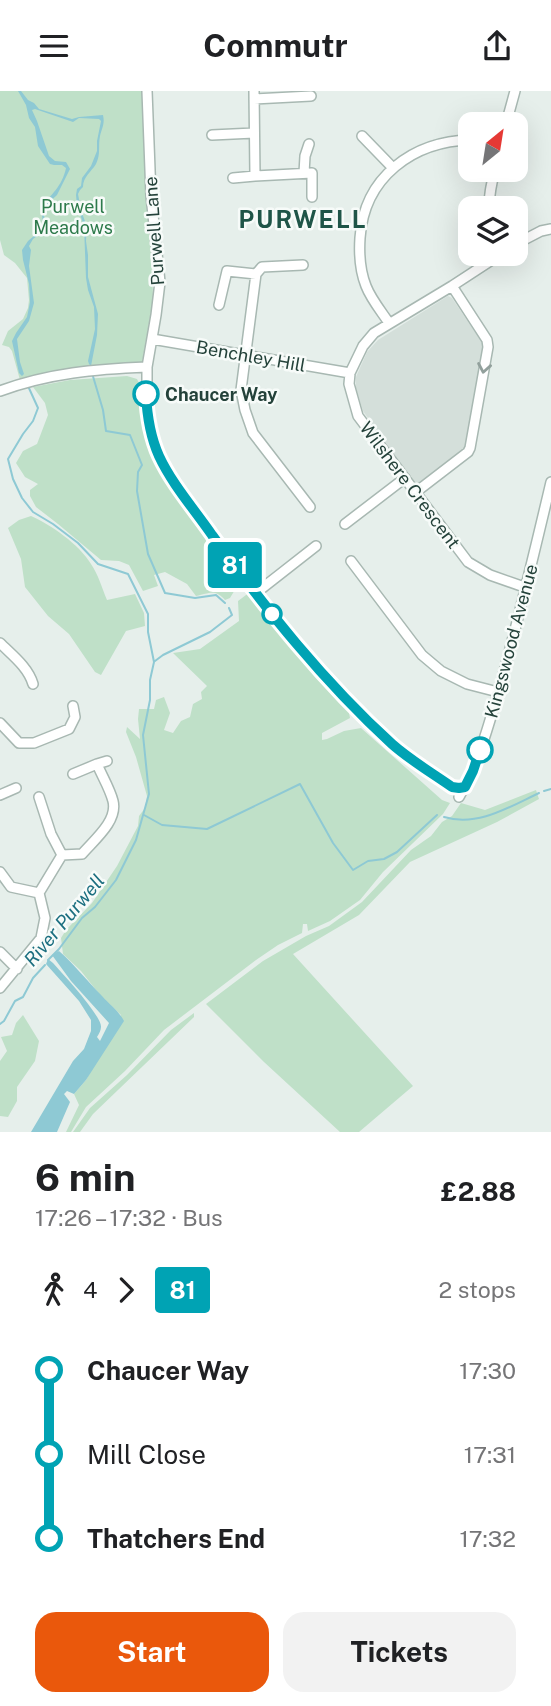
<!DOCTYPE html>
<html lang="en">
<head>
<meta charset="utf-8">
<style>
  :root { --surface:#fff; --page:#f2f2f2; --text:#202124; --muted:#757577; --accent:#ea580c }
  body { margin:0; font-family:"Public Sans",sans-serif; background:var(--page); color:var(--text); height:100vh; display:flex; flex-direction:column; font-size:26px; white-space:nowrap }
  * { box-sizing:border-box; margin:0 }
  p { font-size:23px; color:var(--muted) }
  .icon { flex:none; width:38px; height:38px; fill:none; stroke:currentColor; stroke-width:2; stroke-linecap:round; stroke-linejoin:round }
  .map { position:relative; height:1041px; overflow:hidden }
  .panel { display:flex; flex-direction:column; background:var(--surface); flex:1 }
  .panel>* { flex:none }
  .badge { padding:0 14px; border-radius:5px; font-size:24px; line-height:46px }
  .needle { width:46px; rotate:30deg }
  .fabs { position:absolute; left:458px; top:21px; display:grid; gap:14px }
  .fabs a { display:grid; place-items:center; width:70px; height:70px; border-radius:14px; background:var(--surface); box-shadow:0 7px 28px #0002; font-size:35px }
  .map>.badge { position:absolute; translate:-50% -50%; box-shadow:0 0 0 4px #fff }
  .legs { display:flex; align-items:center; gap:10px; height:77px; padding:0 35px; font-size:23px }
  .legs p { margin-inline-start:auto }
  .headline { display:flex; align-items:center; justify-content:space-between; height:119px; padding:0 35px }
  h1 { font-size:38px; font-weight:700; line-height:52px }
  .action { display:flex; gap:14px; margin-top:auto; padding:14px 35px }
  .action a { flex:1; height:80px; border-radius:21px; background:var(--accent); color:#fff; font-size:28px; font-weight:700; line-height:80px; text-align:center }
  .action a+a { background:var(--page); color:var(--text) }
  ul { padding:0 35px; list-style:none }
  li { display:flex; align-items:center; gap:24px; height:84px; font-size:26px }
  li i { display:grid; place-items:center; width:10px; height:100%; margin:0 9px; background:currentColor }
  li i::after { content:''; width:18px; height:18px; margin:-9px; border:5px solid; border-radius:50%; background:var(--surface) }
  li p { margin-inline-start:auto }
  li:first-child i { background:linear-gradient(#0000 50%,currentColor 0) }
  li:last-child i { background:linear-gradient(currentColor 50%,#0000 0) }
  header { display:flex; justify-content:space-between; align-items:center; height:91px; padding:0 35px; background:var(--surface); font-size:32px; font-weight:700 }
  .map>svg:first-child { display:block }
  .built { fill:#d4dfda }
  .green { fill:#bfe0c8 }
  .water { fill:#8ec9d4 }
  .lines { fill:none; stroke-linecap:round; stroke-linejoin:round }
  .stream { stroke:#8ec9d4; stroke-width:2 }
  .minor-casing { stroke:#a8b8b2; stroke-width:12 }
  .minor { stroke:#fff; stroke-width:9 }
  .oneway { stroke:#92a09c }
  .line-1-casing { stroke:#fff; stroke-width:16 }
  .line-1 { stroke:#00a3b4; stroke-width:10 }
  .stop-1-dot { fill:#fff; stroke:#00a3b4; stroke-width:3.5 }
  .labels { text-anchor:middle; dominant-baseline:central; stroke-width:5; stroke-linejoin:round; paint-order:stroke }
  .park-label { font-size:18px; fill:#2d7a4b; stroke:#f7fbf9 }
  .street-label { font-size:18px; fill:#24423a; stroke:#f7fbf9 }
  .stop-label { font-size:18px; font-weight:bold; fill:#24423a; stroke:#f7fbf9; text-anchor:start }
  .water-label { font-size:19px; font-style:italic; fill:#1c6f80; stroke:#f7fbf9 }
  .district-label { font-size:24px; font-weight:bold; letter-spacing:2px; fill:#1f5548; stroke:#f7fbf9 }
</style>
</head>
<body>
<header><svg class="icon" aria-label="menu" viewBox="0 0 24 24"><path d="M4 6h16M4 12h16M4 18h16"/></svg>Commutr<svg class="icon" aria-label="share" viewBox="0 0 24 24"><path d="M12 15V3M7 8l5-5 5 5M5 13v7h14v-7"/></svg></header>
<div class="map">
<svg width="551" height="1041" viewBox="0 0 551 1041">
  <rect width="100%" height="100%" fill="#e6efeb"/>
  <path class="built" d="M448 205 452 207 483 253 484 257 466 357 419 392 414 391 363 320 356 297V286L367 261 378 249Z"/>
  <path class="green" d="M0 0H143L146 113 152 160 153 209 142 272C131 276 100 274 86 276 64 278 42 283 20 289L12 260 9 256 2 254 8 240 23 228 28 217 29 209 27 187 15 172 4 164 0 149Z
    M127 285 137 288 140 294 141 325 145 347 156 375 190 427 231 478 236 497 230 507 225 509C215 498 210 502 196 505L187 493 165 481 154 484 158 495 143 500 129 474 119 470 101 469 58 433 36 416 30 405V399L38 393 25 386 16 372 23 360 37 353 48 324 45 312 33 296 70 289Z
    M31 425C51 434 79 453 91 473 98 483 102 497 107 509L135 503 144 522 145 535 126 540 101 584 95 581 69 543 48 525 25 496 21 468 8 437 19 429Z
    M250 501C280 542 313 580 348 617L350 627 322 642V649L327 648 344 640 361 637 442 709 450 712 443 723 383 781 360 809 330 830 308 840 307 833H303L302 842 278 854 256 869 164 939 125 980 86 1016 71 1041H66L79 1014 74 1003 86 989 121 924 100 904 81 880 63 863 61 847 66 839 92 812 117 775 138 735 139 725 145 717 147 705 136 666 126 641 127 636 140 648 138 628 139 618H154L156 609 164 606 170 622 164 639 173 642 181 630 190 626 193 613 202 608 201 601 207 595 173 562 200 558 239 530 238 510Z
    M536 699 539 708 497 731 410 771 359 824 293 863 413 995 359 1041H340L264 971 206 913 263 870 306 845 329 835 362 811 411 759 431 745 442 731 452 725 461 712 485 719Z
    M194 922V926L93 1023 80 1041H73L90 1017 127 984 171 939Z
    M23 924 39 950 35 970 17 996V1010L8 1026 0 1025V970L7 960 1 946 12 944 16 932Z"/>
  <path class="water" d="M18 0H21L28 9 34 12 39 18 72 28 79 26 103 24C105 33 102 37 100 45 98 55 101 63 96 73 91 81 83 86 83 96L80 99 78 103 81 119 87 136 86 150 88 164V186L98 223 97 244 91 275 89 273 88 270 95 238 94 216 88 199 86 187 84 135 77 114 76 104 77 98 81 95 82 87 91 75 97 60V50L101 30 99 28 79 27 73 31 35 18 32 19 37 30 49 65 55 70 66 71 70 78 57 104 44 116 43 121 46 132 44 140 33 148 29 155 31 159 29 175 34 212 29 230 17 248 20 271 24 283 22 285 19 282 12 250 16 242 27 226 30 211 29 193 23 169 22 159 28 150 41 139 43 132 41 117C51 103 62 96 66 77L62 74H54L50 73 38 55 35 36 29 27 26 14Z
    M59 860C75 874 87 890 102 905 109 913 119 920 124 930L86 989 74 1003 67 1000 64 1003 70 1011 57 1041H31L73 970 84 958 91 940V929L79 910 46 873 48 868 53 872C62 882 102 925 101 936 101 939 99 943 97 946L100 950 109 932 71 890 52 864Z"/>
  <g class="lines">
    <path class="stream" d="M92 282 103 319 106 340 130 344 142 374 138 381 137 400 148 463 165 502 195 507 216 504 225 512
      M28 295 38 317 33 330 23 343 8 368 13 388 22 407 33 421 53 433 78 452 98 473 128 483 148 523V541L154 571 150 589V609L143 644 149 703 136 749 116 789 95 816 82 827 59 858 48 869
      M155 570 163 564 210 541 232 524 229 517
      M544 700 551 698
      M144 724 162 734 207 738 300 693 333 752 353 779 368 770 384 768 397 761 437 724
      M444 726C478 736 509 716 539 702
      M0 933 4 930 15 910 23 906 33 887 45 874"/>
    <g class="minor-casing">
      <path id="minor" d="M147 0 151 105 160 191 156 224 147 276V315L149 334 159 366 167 380 223 458 296 554 346 608 391 652 403 662 452 696 459 697 465 696
        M254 0 255 85 312 82V106
        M254 8 311 5
        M506 33 515 0
        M212 44 254 42
        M362 45 393 77
        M304 82 305 65 309 53
        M233 87 255 85
        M490 117C488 105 492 91 495 79
        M516 153 541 140 551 138
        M501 163 452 195 374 242 363 255 350 282 349 293 358 325 468 471 490 484 527 497
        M303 174 262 176 256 183 241 299 245 319 253 342 310 416
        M219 214 227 180 256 183
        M389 232C381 220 371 208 366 195 360 180 359 162 360 147 364 86 413 50 471 49
        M152 248 350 282
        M0 300C49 282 96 278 147 276
        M416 401 468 361 470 357 488 256 487 249 452 195
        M345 433 405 387
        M351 470 422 564 441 580 467 593 498 601
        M256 502 316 455
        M0 552C12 564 28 576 33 593
        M0 632 19 652H34L69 638 75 626 73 615
        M97 673 107 670
        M0 704 16 697
        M39 706 51 743 62 764
        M459 706C479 671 489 633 500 595 519 527 535 459 551 391
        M0 781 11 796 39 802
        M0 861 17 878
        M0 897 41 847 45 827 39 802 62 764 82 763C94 749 118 730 113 710 110 698 102 685 97 673L73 683"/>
    </g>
    <use href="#minor" class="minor"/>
  </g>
  <defs><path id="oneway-chevron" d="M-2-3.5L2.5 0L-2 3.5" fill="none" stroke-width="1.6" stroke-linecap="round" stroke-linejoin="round" transform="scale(1.75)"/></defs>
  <use class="oneway" href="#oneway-chevron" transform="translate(484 277) rotate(100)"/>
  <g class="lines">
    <g class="line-1-casing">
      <path id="line-1" d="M146 303C147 324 150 345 159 365 172 393 194 418 212 444 266 518 323 590 392 653 410 669 432 682 452 696L459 697 465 696 473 680 480 659"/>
    </g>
    <use href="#line-1" class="line-1"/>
  </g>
  <g class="stop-1-dot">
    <circle cx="146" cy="303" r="12"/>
    <circle cx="272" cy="523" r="9"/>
    <circle cx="480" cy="659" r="12"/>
  </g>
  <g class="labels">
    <g class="park-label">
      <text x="73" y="115">Purwell<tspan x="73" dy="21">Meadows</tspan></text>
    </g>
    <g class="street-label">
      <text transform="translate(154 140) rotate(-94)">Purwell Lane</text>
      <text transform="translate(251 265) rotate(10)">Benchley Hill</text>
      <text transform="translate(410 394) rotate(53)">Wilshere Crescent</text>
      <text transform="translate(511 550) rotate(-75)">Kingswood Avenue</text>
    </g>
    <g class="stop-label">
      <text x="165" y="303">Chaucer Way</text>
    </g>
    <g class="water-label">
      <text transform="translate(64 829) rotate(-50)">River Purwell</text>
    </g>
    <g class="district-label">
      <text x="303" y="128">PURWELL</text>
    </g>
  </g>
</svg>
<div class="fabs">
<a><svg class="needle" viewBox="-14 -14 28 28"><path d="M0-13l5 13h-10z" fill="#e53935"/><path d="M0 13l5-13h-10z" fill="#757577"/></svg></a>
<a><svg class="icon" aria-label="layers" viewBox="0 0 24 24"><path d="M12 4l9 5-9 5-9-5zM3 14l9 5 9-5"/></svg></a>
</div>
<b class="badge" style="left:235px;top:474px;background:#00a3b4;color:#fff">81</b>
</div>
<section class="panel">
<div class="headline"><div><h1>6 min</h1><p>17:26 – 17:32 · Bus</p></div><b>£2.88</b></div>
<div class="legs"><svg class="icon" aria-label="walk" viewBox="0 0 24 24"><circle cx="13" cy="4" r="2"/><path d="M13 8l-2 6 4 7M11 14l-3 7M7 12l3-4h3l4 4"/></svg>4<svg class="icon" aria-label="forward" viewBox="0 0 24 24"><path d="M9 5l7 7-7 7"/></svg><b class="badge" style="background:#00a3b4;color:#fff">81</b><p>2 stops</p></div>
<ul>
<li><i style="color:#00a3b4"></i><b>Chaucer Way</b><p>17:30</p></li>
<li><i style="color:#00a3b4"></i><span>Mill Close</span><p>17:31</p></li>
<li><i style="color:#00a3b4"></i><b>Thatchers End</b><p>17:32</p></li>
</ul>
<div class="action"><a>Start</a><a>Tickets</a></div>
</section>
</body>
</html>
